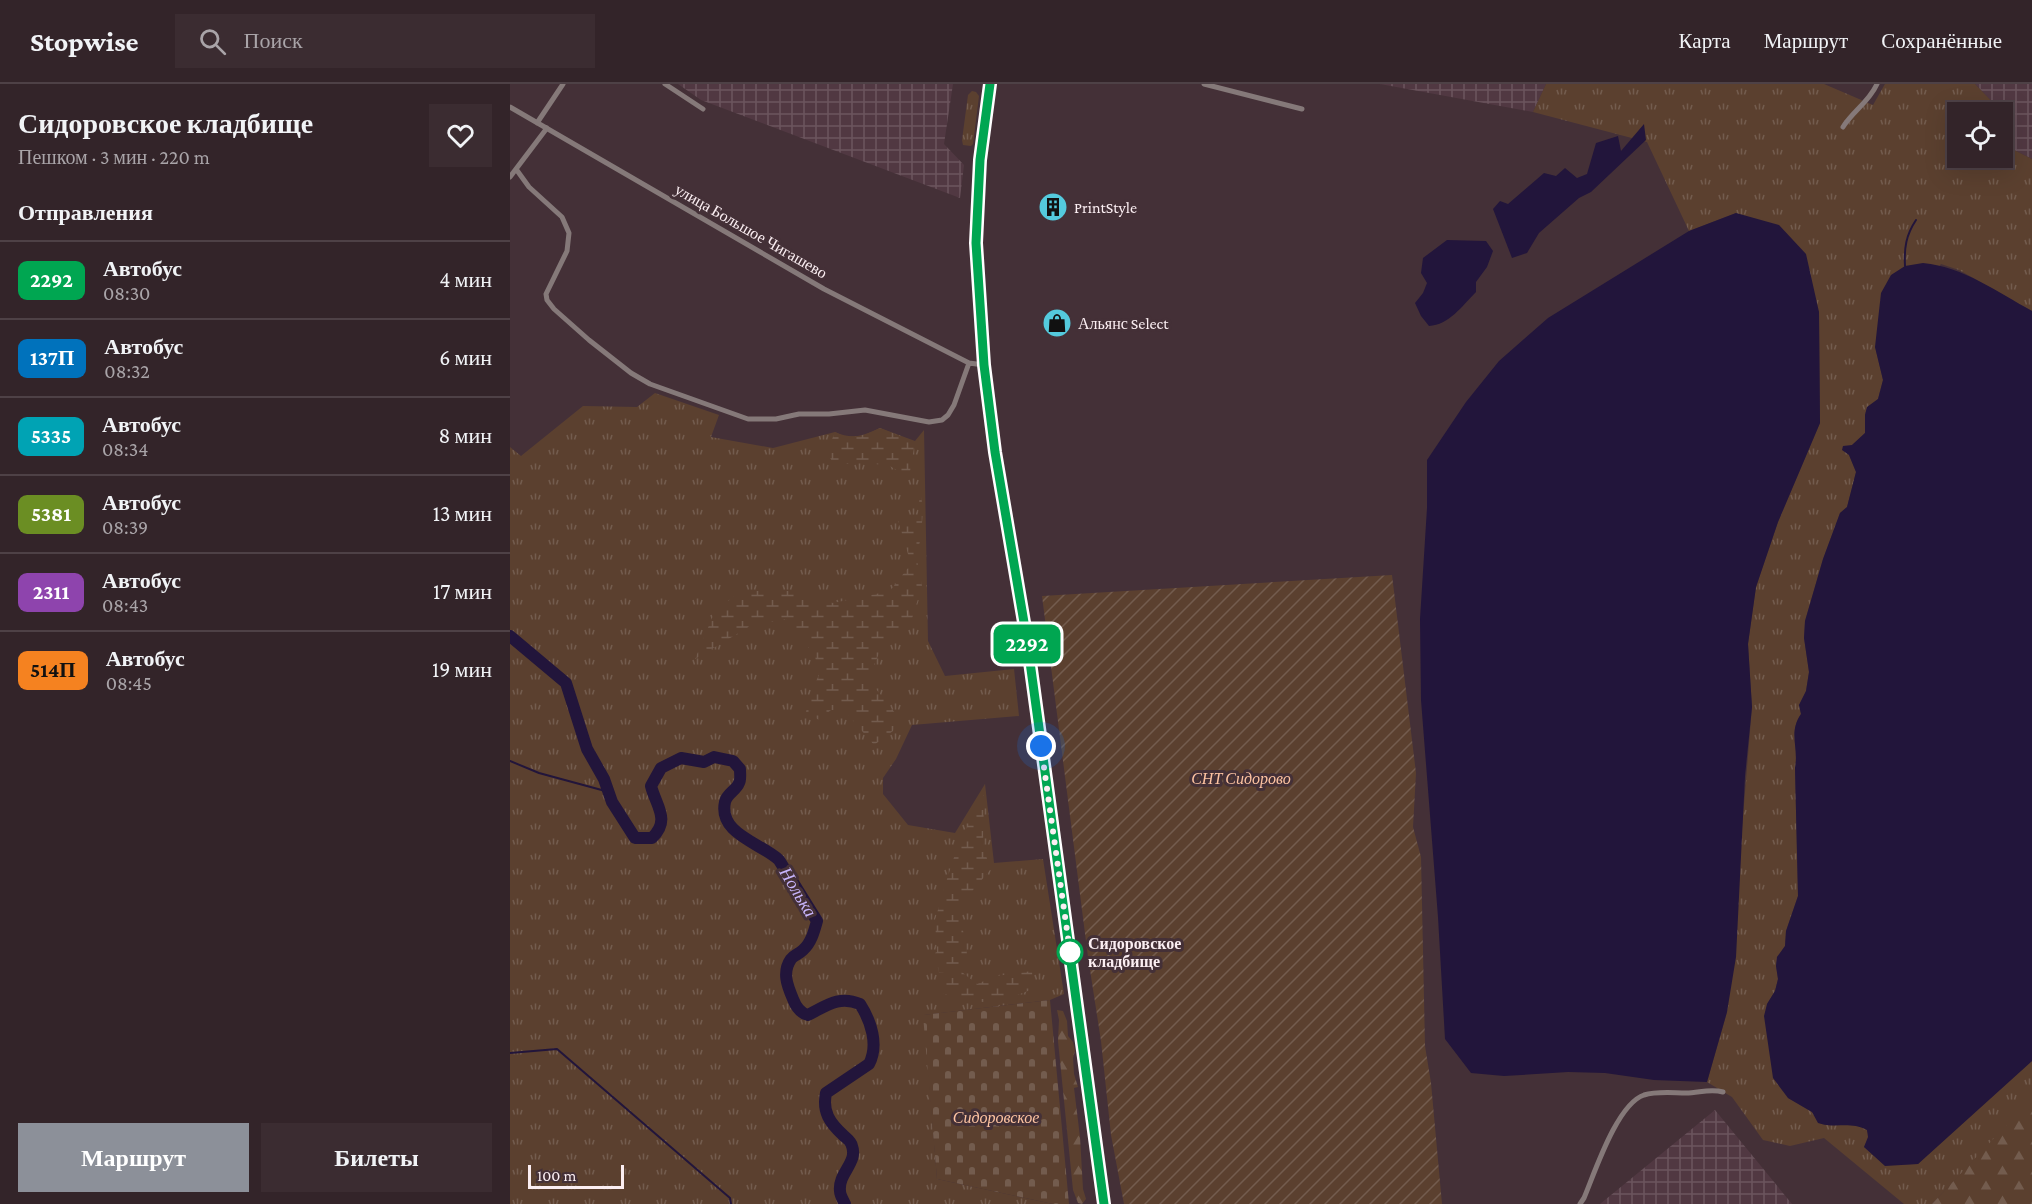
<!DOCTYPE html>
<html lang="ru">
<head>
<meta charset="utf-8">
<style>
  :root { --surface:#332429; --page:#3b2c31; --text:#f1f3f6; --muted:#a9a4a8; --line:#4e4146; --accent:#8c9099 }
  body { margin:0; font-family:"Crimson Pro",serif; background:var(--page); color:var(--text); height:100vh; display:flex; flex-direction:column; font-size:22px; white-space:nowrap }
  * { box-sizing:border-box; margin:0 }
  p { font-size:20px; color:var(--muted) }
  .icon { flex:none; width:33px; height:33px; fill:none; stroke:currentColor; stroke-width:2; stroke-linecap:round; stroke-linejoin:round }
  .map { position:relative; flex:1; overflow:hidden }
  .sheet { display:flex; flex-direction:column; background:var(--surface); width:510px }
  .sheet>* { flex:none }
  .badge { padding:0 12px; border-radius:9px; font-size:21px; line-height:39px }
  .buttons { position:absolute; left:1437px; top:18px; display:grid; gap:12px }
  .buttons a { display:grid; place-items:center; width:66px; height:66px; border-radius:0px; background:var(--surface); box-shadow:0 6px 24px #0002,0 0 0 2px var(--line); font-size:30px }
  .scale { position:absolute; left:18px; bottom:15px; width:96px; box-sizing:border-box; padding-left:6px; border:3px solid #fbeef2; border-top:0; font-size:16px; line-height:21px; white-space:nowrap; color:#fbeef2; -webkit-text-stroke:4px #443037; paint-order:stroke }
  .you { position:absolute; width:30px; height:30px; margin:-15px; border:4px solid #fff; border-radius:50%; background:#1a73e8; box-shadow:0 0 0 9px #1a73e833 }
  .map>.badge { position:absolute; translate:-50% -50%; box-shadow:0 0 0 3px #fff }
  h2 { padding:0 18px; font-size:22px; line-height:54px }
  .round { display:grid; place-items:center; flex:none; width:63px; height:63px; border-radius:0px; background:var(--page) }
  .head { display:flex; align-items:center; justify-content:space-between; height:102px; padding:0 18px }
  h1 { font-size:28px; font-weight:700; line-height:45px }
  .action { display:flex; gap:12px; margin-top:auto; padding:12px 18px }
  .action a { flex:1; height:69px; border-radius:0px; background:var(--accent); color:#fff; font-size:24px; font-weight:700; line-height:69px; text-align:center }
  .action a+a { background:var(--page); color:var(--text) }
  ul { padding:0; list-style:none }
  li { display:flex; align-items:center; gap:18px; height:78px; padding:0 18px; border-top:2px solid var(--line) }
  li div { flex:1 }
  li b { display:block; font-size:22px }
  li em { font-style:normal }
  li .badge { min-width:66px; font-weight:700; text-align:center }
  header { display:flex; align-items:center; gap:36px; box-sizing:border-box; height:84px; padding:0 30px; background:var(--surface); border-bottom:2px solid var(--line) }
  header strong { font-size:28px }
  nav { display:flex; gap:33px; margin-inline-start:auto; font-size:21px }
  .search { width:420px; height:54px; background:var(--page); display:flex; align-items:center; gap:15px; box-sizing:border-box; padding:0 21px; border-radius:0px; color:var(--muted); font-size:22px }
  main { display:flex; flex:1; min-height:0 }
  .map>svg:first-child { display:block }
  .industrial { fill:url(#industrial-grid) }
  .grass { fill:url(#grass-tufts); fill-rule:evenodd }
  .forest { fill:url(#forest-firs) }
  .wetland { fill:url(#wetland-marsh) }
  .cemetery { fill:url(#cemetery-stones) }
  .garden { fill:url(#garden-furrows) }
  .water { fill:#22153b }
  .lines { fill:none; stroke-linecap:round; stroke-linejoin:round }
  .stream { stroke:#22153b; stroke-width:2 }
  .river { stroke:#22153b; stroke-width:12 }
  .minor { stroke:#857979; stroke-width:5 }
  .primary { stroke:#d3bcba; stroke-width:9 }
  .line-casing { stroke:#fff; stroke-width:14 }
  .line { stroke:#00a651; stroke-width:9 }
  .walk { stroke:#fbeef2; stroke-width:6; stroke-dasharray:0 10.8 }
  .stop-dot { fill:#fff; stroke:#00a651; stroke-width:3 }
  .labels { text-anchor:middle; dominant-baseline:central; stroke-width:6; stroke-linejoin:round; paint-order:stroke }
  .poi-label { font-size:16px; fill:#fbeef2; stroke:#443037; text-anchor:start }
  .street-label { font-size:16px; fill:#fbeef2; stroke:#443037 }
  .park-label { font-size:16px; font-style:italic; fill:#fec4a2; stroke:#443037 }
  .stop-label { font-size:16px; font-weight:bold; fill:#fbeef2; stroke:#443037; text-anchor:start }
  .water-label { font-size:18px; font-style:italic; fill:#c8b5fc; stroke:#443037 }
</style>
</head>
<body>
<header>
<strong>Stopwise</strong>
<div class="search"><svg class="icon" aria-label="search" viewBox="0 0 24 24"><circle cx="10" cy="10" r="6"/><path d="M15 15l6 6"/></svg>Поиск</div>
<nav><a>Карта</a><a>Маршрут</a><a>Сохранённые</a></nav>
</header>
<main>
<section class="sheet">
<div class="head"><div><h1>Сидоровское кладбище</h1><p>Пешком · 3 мин · 220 m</p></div><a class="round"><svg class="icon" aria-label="heart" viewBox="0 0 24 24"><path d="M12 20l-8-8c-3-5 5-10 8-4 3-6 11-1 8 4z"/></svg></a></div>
<h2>Отправления</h2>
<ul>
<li><span class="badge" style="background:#00a651;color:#fff">2292</span><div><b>Автобус</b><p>08:30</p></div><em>4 мин</em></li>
<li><span class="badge" style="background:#0072bc;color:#fff">137П</span><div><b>Автобус</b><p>08:32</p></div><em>6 мин</em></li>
<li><span class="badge" style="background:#00a3b4;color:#fff">5335</span><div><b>Автобус</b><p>08:34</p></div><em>8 мин</em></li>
<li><span class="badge" style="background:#6b8e23;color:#fff">5381</span><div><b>Автобус</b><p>08:39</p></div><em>13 мин</em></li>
<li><span class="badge" style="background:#8e44ad;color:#fff">2311</span><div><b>Автобус</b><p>08:43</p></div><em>17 мин</em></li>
<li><span class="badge" style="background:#f58220;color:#111">514П</span><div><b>Автобус</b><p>08:45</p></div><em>19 мин</em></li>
</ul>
<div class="action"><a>Маршрут</a><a>Билеты</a></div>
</section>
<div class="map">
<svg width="1522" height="1120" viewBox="0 0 1522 1120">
  <defs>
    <pattern id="industrial-grid" width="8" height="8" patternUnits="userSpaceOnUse" patternTransform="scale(1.5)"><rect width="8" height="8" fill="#513842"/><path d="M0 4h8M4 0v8" fill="none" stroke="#6b555e"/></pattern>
    <pattern id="grass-tufts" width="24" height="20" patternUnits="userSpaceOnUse" patternTransform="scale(1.5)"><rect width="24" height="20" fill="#5b402f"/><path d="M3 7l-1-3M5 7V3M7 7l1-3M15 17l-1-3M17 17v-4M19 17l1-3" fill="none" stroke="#735c4e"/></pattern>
    <pattern id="forest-firs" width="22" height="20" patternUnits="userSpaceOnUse" patternTransform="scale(1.5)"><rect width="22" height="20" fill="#5b402f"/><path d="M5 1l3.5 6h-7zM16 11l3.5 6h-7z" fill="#735c4e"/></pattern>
    <pattern id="wetland-marsh" width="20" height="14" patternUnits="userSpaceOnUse" patternTransform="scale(1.5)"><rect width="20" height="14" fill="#5b402f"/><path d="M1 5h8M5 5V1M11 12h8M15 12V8" fill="none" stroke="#735c4e"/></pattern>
    <pattern id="cemetery-stones" width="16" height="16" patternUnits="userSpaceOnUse" patternTransform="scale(1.5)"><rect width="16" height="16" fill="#5b402f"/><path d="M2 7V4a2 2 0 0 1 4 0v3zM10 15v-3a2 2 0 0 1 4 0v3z" fill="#735c4e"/></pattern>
    <pattern id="garden-furrows" width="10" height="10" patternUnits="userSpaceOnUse" patternTransform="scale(1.5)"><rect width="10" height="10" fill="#5b402f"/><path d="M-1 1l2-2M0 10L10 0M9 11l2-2" fill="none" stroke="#735c4e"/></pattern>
  </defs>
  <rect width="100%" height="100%" fill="#443037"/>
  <path class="industrial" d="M168 0H443L434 60 454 81 450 114 191 16Z
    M870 0H1036L1023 28Z
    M1465 0H1522V75L1504 66 1493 29Z
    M1205 1026 1282 1120H1090Z"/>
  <path class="grass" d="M1036 0H1314L1363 21 1375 0H1465L1493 29 1504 66 1522 75V227L1449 186 1431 180 1365 263 1373 296 1368 315 1357 324 1355 331V349L1342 361 1339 371 1346 388 1337 423 1330 429 1313 475 1295 537 1294 554 1299 588 1296 607 1289 621 1291 630C1278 649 1289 663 1285 685L1288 812 1276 847 1275 862 1267 873 1266 882 1268 895 1265 907 1257 920 1278 1014 1302 1028 1314 1041H1347L1357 1046 1359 1053 1354 1063 1375 1081 1408 1080 1522 977V1016L1422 1120H1394L1314 1054 1280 1062 1253 1056 1222 1013 1197 998 1217 928 1242 623 1238 560 1246 503 1268 438 1310 339 1309 228 1226 129 1179 147 1137 58 1023 28ZM1448 28H1492V74H1448Z
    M462 7 466 8 469 12 463 60 461 62 453 61 452 56 458 11Z
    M145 309 209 331 201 353 263 364 325 348 336 353 352 352 370 344 405 357 414 346 418 557 435 592 504 585 509 632 402 641 386 675 373 694V710L398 741 445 749 475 700 484 779 533 775 554 910 540 916 414 931 427 1095 543 1120H0V363L11 372 73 322 127 323Z"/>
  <path class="forest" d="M547 926 553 927 557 937 558 952 563 958 565 967 563 974 564 990 568 1003 564 1004 570 1053 573 1105 576 1115 572 1120 568 1119 563 1106 548 957 549 936Z
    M1522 1014V1120H1422Z"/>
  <path class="wetland" d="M370 344 405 358 399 393 378 381 349 379 324 381 317 368 325 348C342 356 353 352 370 344Z
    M410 407 413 424 411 454 406 471 412 502 400 541 374 558 358 595 389 634 383 647 364 661 334 626H321L309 636 296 628 300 610 309 591 305 572 276 535 242 541 185 575 205 527 231 507H278L323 519 380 507 401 480 386 430 408 433Z
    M474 711 473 760 480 786 449 823 457 870 448 885 467 900 486 892 522 887 523 905 487 919 448 916 431 908 440 888 429 889 425 869 427 868 425 836 437 795 448 761Z"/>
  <path class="cemetery" d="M540 916 559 1120H543L427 1095 413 931Z"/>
  <path class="garden" d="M882 491 906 689 903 743 911 773 915 962 921 999 932 1120H614L601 1051 591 957 578 873 532 512Z"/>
  <path class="water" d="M1134 40 1136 56 1081 108 1069 114 1029 149 1017 169 1002 174 983 125 990 117 998 120 1034 89 1046 92 1055 84 1067 94 1077 90 1086 59 1108 52 1111 67Z
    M1226 129 1269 141 1296 170 1309 228 1310 339 1268 438 1246 503 1238 560 1242 623 1235 692 1226 873 1217 928 1197 998 1144 996 1095 989 1058 988 994 992 961 989 935 955 928 833 911 616 910 535 917 424V376L956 318 989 277 1038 234 1179 147Z
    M937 156 976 157 983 167 977 183 966 198V208C952 222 939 241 919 242L911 232 905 219 913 209 917 199 911 189 913 174Z
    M1413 179C1454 183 1487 208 1522 227V977L1408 1080 1375 1082 1354 1063 1358 1053 1357 1046C1340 1037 1325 1045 1308 1039L1302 1028 1278 1014 1263 994 1254 932 1257 920 1265 907 1268 895 1266 882 1267 873 1275 862 1276 847 1288 812 1285 684C1289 663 1278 649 1291 630L1289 621 1296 607 1299 588 1294 554 1295 537 1313 475 1330 429 1337 423 1346 388 1339 371 1332 366 1333 362 1342 361 1355 349V331L1357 323 1368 315 1373 296 1365 263 1371 209 1381 191 1395 182Z"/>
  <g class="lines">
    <path class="stream" d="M1395 182C1394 164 1396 151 1406 136
      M0 677 29 689 99 708
      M0 969 47 965 220 1114 221 1120"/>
    <path class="river" d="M0 552 56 599 77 665 94 695 102 718 125 754H142C161 736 146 722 141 702L151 684 171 674 194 678 204 673 223 677 230 685C230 689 231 696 229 699 226 707 217 709 215 718 208 750 251 759 269 776L307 837C304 848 301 859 293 866 289 870 284 871 281 875 272 888 277 901 283 915 286 923 290 929 298 931 316 922 329 911 350 920 361 937 369 961 359 980L316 1009C312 1028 320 1039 333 1051 337 1055 341 1057 342 1062 348 1079 328 1089 330 1107 330 1111 333 1116 335 1120"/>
    <path class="minor" d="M155 0 193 25
      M694 0 792 25
      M0 23 314 205 459 279 474 281
      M27 39 53 0
      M1333 43C1343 27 1359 18 1367 0
      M6 85 19 103 52 133 59 149 57 167 36 210 37 216 44 225 79 256 121 289 140 300 238 335H266L289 330H319L355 326 419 338 432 336 438 331 444 321 459 279
      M0 93 37 44
      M1070 1120 1074 1114C1085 1088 1107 1020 1134 1011 1147 1007 1163 1009 1176 1009 1189 1009 1200 1004 1213 1008"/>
    <path class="primary" d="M480 0 470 76 466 159 474 281 485 368 517 556 594 1120"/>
  </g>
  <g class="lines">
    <g class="line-casing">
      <path id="line" d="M480 0 470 76 466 159 474 281 485 368 517 556 594 1120"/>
    </g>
    <use href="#line" class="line"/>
    <path class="walk" d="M531 662 560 868"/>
  </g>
  <defs>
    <g id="building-disc" transform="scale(1.5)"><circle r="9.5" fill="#54cadd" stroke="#443037"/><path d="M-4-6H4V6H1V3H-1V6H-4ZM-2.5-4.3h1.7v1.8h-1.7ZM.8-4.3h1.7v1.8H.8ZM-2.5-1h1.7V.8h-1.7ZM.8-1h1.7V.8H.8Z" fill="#111"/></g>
    <g id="shop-disc" transform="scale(1.5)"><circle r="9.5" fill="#54cadd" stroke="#443037"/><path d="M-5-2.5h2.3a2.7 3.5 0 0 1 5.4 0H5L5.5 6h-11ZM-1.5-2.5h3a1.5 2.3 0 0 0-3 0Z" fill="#111"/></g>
  </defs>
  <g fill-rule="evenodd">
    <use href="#building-disc" x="543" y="123"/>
    <use href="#shop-disc" x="547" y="239"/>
  </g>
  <circle class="stop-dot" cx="560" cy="868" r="12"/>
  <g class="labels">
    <g class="poi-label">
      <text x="564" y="123">PrintStyle</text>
      <text x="568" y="239">Альянс Select</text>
    </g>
    <g class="street-label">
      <text transform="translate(241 147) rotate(30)">улица Большое Чигашево</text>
    </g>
    <g class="park-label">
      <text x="731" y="694">СНТ Сидорово</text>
      <text x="486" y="1033">Сидоровское</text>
    </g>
    <g class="stop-label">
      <text x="578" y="859">Сидоровское<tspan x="578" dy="18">кладбище</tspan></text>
    </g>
    <g class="water-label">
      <text transform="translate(288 808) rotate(59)">Нолька</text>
    </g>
  </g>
</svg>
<div class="buttons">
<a><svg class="icon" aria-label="locate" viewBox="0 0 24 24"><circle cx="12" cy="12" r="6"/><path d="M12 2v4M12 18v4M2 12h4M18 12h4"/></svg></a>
</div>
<div class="scale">100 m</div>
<div class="you" style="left:531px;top:662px"></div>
<b class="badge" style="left:517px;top:560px;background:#00a651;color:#fff">2292</b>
</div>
</main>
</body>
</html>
